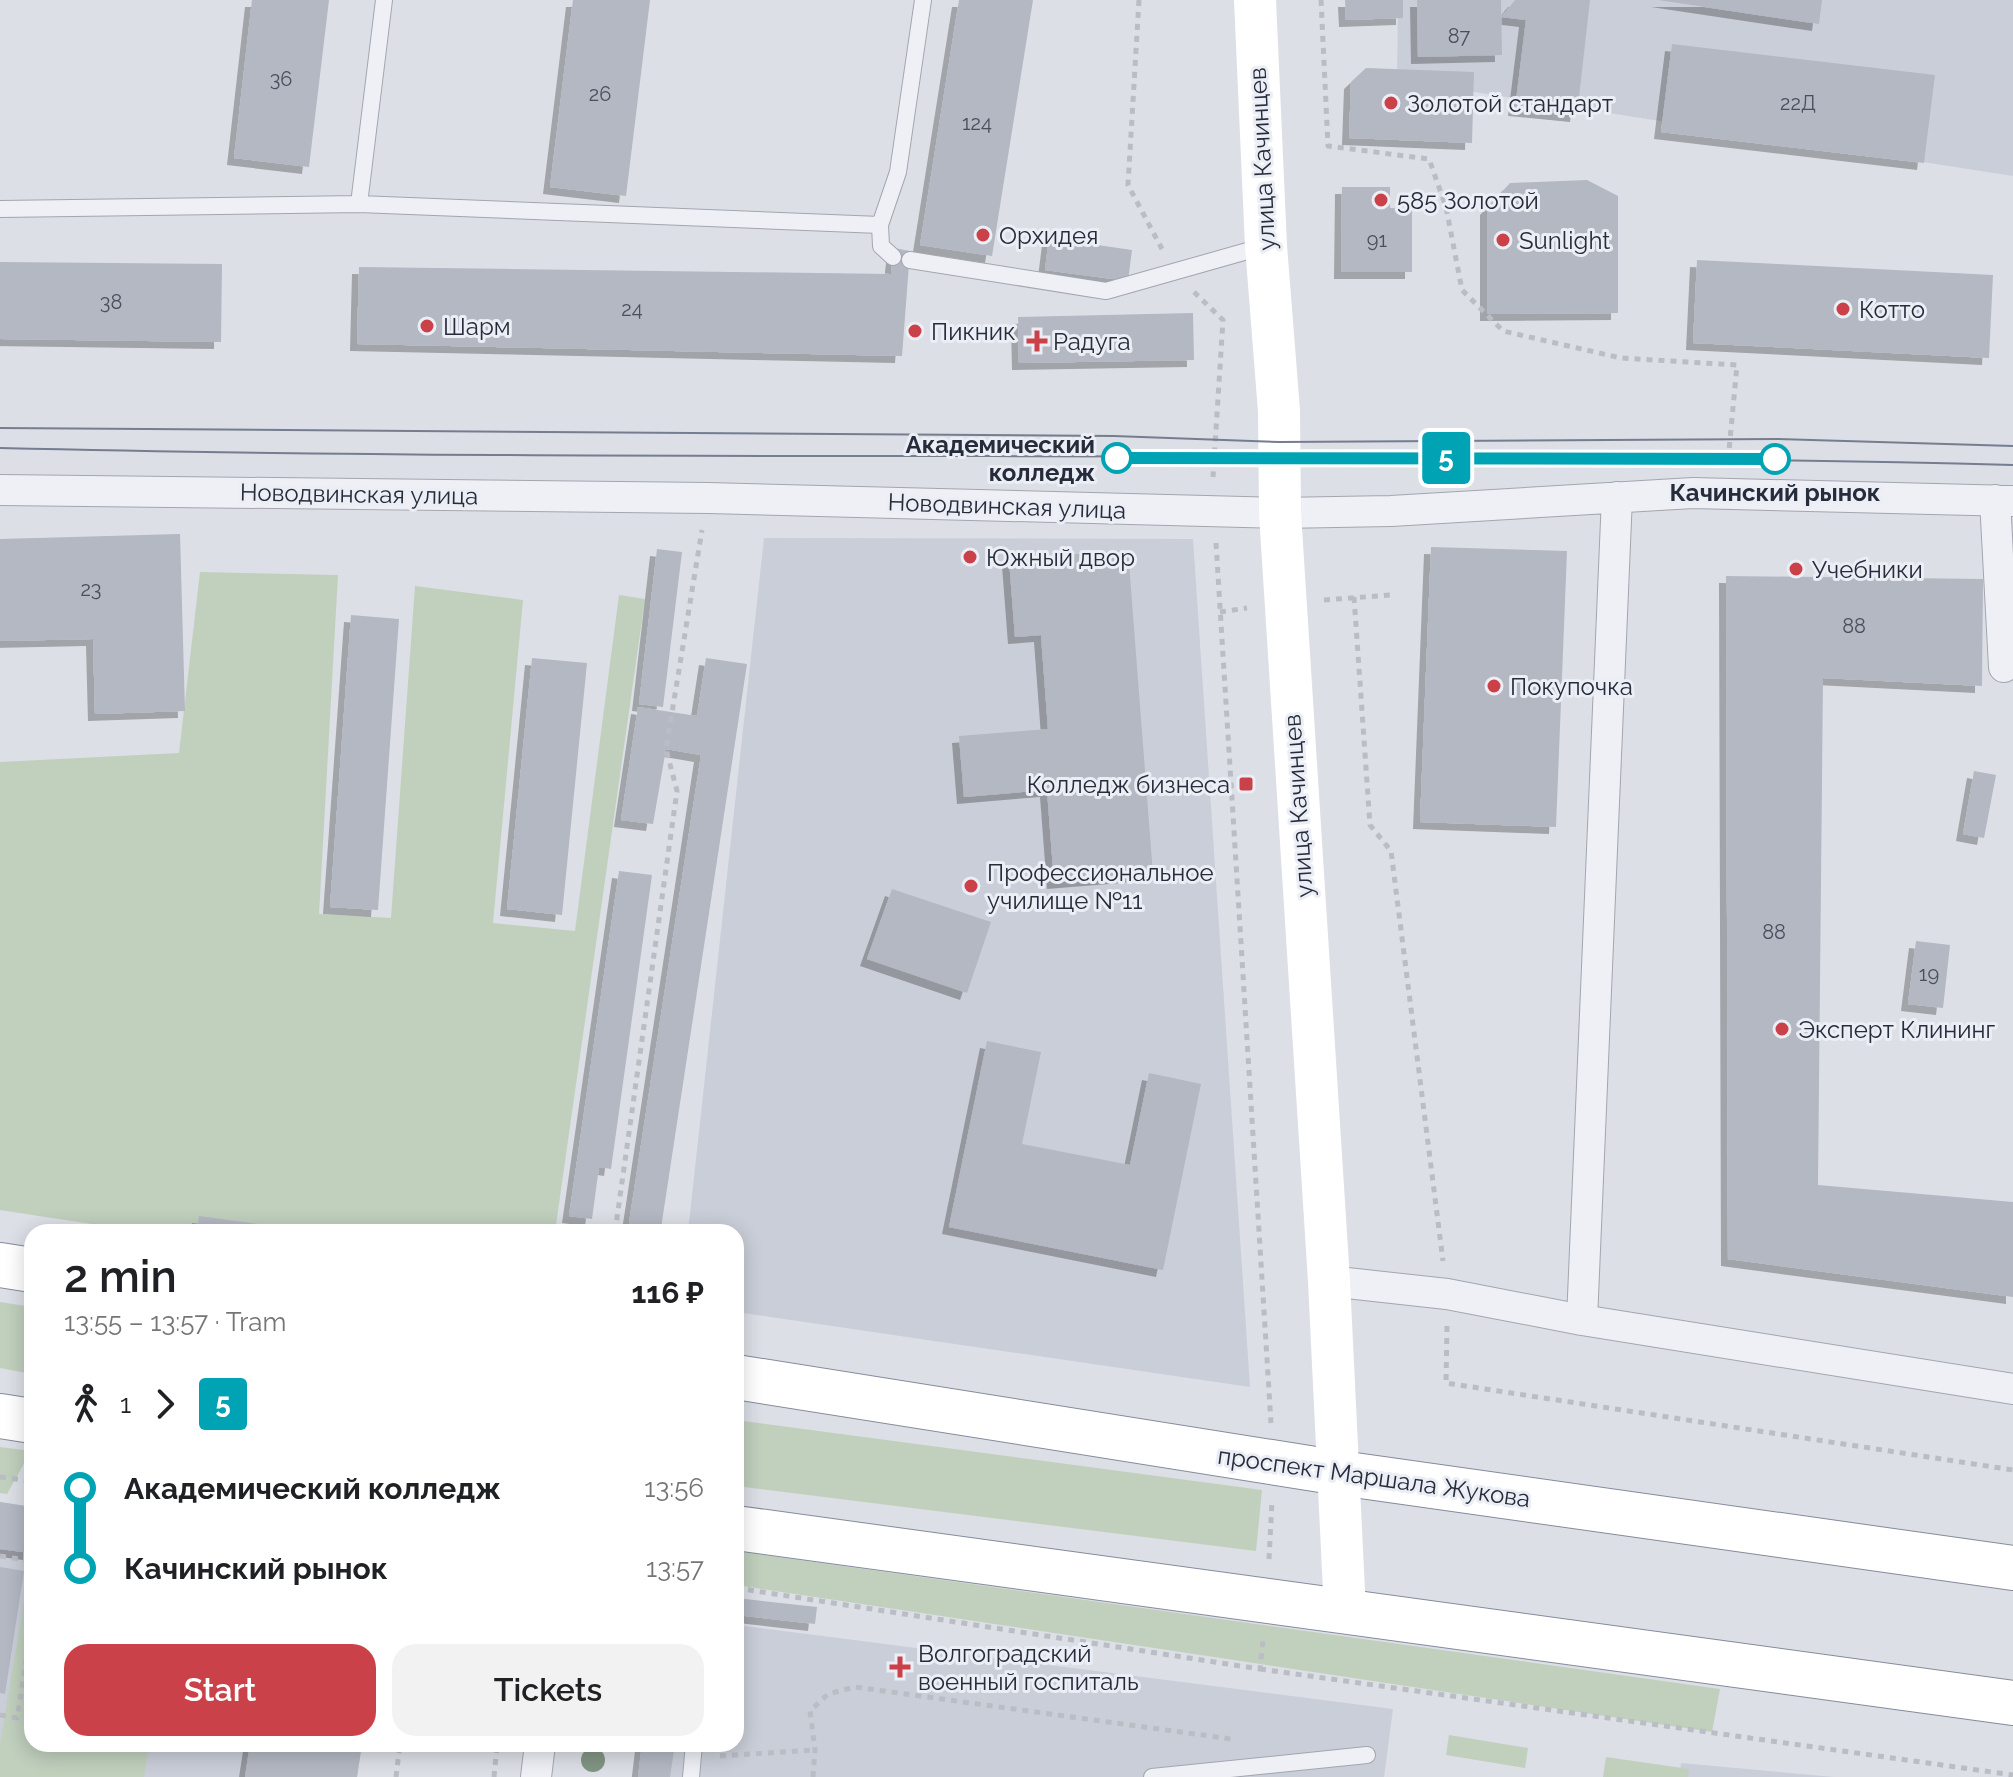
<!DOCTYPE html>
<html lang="en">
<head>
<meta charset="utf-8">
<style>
  :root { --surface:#fff; --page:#f2f2f2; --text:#202124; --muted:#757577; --accent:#cb4149 }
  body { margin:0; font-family:Raleway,sans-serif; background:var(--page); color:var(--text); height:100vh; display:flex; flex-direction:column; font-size:30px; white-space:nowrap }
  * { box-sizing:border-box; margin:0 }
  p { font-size:26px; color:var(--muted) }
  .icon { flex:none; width:44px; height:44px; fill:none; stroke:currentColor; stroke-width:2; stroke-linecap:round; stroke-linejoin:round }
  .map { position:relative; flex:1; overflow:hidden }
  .drawer { position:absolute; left:24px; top:1224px; width:720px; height:528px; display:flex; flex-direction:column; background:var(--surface); border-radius:24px; box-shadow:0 4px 20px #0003 }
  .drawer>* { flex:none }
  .badge { padding:0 16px; border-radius:6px; font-size:28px; line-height:52px }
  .map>.badge { position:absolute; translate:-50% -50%; box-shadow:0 0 0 4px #fff }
  .legs { display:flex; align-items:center; gap:12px; height:88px; padding:0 40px; font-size:26px }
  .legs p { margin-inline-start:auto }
  .headline { display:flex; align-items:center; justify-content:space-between; height:136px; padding:0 40px }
  h1 { font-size:44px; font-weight:600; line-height:60px }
  .action { display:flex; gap:16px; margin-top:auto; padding:16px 40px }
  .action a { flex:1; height:92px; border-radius:24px; background:var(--accent); color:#fff; font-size:32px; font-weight:600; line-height:92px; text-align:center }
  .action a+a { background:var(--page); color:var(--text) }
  ul { padding:0 40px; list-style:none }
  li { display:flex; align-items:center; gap:28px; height:80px; font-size:30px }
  li i { display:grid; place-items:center; width:12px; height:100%; margin:0 10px; background:currentColor }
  li i::after { content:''; width:20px; height:20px; margin:-10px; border:6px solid; border-radius:50%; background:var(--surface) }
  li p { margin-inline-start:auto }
  li:first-child i { background:linear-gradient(#0000 50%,currentColor 0) }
  li:last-child i { background:linear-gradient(currentColor 50%,#0000 0) }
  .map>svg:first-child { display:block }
  .built { fill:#caced8 }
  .green { fill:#c0d0bd }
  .building { fill:#b4b8c3; filter:url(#shadow) }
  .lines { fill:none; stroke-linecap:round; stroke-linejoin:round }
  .lane-casing { stroke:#a2a6b0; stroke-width:18 }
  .street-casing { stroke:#a2a6b0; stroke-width:32 }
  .highway-casing { stroke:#848b9c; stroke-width:46 }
  .path { stroke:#bbbdc5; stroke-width:5; stroke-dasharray:6 6; stroke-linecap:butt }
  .lane { stroke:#eff0f5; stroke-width:16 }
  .street { stroke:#eff0f5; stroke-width:30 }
  .secondary { stroke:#fff; stroke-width:42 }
  .highway { stroke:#fff; stroke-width:44 }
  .tram { stroke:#767d8f; stroke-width:2 }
  .tree { fill:#819584 }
  .line-1-casing { stroke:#fff; stroke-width:18 }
  .line-1 { stroke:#00a3b4; stroke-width:12 }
  .poi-dot { fill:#cb4149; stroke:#ebeef4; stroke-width:3 }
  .stop-1-dot { fill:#fff; stroke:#00a3b4; stroke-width:4 }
  .labels { text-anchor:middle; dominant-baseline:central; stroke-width:6; stroke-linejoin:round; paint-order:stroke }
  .number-label { font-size:20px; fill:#4a4f5e }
  .poi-label { font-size:24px; fill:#262c3c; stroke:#ebeef4; text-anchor:start }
  .street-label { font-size:24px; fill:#262c3c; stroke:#ebeef4 }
  .stop-label { font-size:24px; font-weight:bold; fill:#262c3c; stroke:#ebeef4; text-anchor:end }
</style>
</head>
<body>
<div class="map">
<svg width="2013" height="1777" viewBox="0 0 2013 1777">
  <defs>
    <filter id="shadow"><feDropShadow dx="-7" dy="7" stdDeviation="0" flood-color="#0004"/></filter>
  </defs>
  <rect width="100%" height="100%" fill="#dcdfe6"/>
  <path class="built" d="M1398 0H2013V176L1397 80Z
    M764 538 1193 539 1250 1387 736 1312V1232H688Z
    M0 1502 32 1507V1744H362L357 1777H0Z
    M736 1625 1393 1709 1384 1777H638L642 1744H736Z
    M1681 1763 1834 1777H1679Z"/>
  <path class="green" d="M200 572 338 575 319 914 391 918 415 586 523 600 493 923 575 931 619 595 645 599 555 1232H144L0 1210V762L179 753Z
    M0 1302 32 1307V1374L0 1368Z
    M736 1420 1262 1490 1256 1551 736 1486Z
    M0 1447 31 1451 7 1494 0 1493Z
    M736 1551 1720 1689 1712 1732 736 1585Z
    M32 1555V1744H149L144 1777H0V1743Z
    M1449 1735 1528 1748 1525 1768 1446 1755Z
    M1606 1757 1689 1769 1688 1777H1603Z"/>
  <path class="building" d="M252 0H329L309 167 234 158Z
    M573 0H650L626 196 550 187Z
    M959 0H1033L992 256 920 245Z
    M1345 0H1403V18L1346 20Z
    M1417 0H1501L1502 55 1418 57Z
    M1515 0H1590L1577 115 1515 109 1526 20 1501 17Z
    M1658 0H1822L1819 24Z
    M1672 44 1935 75 1924 163 1661 132Z
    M1366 68 1474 72 1472 143 1349 138 1351 82Z
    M1587 180 1618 196V313L1487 314V208L1510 183Z
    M1342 187H1390V208L1412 209V272H1341Z
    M1049 238 1132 250 1128 281 1045 270Z
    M894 248 910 251 902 356 357 344 359 267 891 274Z
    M1697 260 1993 275 1989 358 1693 343Z
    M0 262 222 264 221 342 0 339Z
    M1193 313 1194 360 1019 363 1018 317Z
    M180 534 185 711 95 714 93 639 0 641V539Z
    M1431 547 1567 551 1556 827 1420 822Z
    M657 549 682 552 663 707 639 704Z
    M1128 550 1153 874 1054 882 1047 790 964 797 959 736 1048 729 1041 635 1015 637 1009 559Z
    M1726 576 1983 579 1982 686 1823 678 1818 1185 2013 1202V1297L1728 1259Z
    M351 615 399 619 378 910 330 907Z
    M532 658 587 663 562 915 507 909Z
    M706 658 747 664 661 1228 629 1223 701 755 666 749 653 824 621 820 638 707 697 716Z
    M1974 771 1996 775 1984 838 1963 834Z
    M619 871 652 875 611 1169 599 1167 592 1219 569 1216Z
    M892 889 991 922 967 993 867 959Z
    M1916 941 1950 945 1943 1008 1908 1004Z
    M987 1041 1041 1052 1022 1144 1130 1165 1149 1073 1201 1084 1163 1270 949 1227Z
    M199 1216 303 1230 302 1232H197Z
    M0 1502 32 1507 30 1553 0 1549Z
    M0 1567 24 1571 5 1694 0 1693Z
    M736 1598 817 1607 815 1624 736 1615Z
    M250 1744H362L357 1777H245Z
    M642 1744H675L670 1777H638Z"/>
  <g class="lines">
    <g class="lane-casing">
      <path id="lane" d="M384 0 359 204 880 225
        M0 209 359 204
        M893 257 881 246 880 225 898 172 923 0
        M910 260 1106 291 1265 246
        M691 1777 694 1744
        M1152 1777 1367 1755"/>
    </g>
    <g class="street-casing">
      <path id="street" d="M0 490 708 498 1280 513 1391 511 1693 493 2013 501
        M1995 500 2004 667
        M1329 1281 1447 1294 1582 1320 2013 1389
        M1582 1320 1617 497
        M536 1777 540 1744"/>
    </g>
    <g class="highway-casing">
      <path id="highway" d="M0 1265 32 1270
        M736 1377 1340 1473 2013 1568
        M0 1416 32 1421
        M736 1528 2013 1703"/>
    </g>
    <path class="path" d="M1139 0 1128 185 1162 249
      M1321 0 1328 146 1429 159 1446 207 1462 290 1503 331 1621 358 1737 365 1728 461
      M1194 292 1223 320 1213 477
      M1216 543 1271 1423
      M1354 597 1370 825 1391 851 1443 1261
      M1324 600 1391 595
      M1220 612 1247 608
      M615 1232 677 791 666 749 702 530
      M1447 1326 1446 1383 2013 1470
      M0 1477 32 1481
      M0 1556 32 1561
      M1269 1559 1272 1501
      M736 1588 1260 1669 1263 1641
      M1260 1669 2013 1775
      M0 1715 17 1718 32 1623
      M480 1744 497 1745
      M720 1756 815 1750
      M396 1777 400 1744
      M494 1777 497 1746
      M813 1777 815 1750 810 1711 828 1694 855 1687 1231 1739"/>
    <use href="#lane" class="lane"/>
    <use href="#street" class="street"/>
    <path class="secondary" d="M1255 0 1266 246 1279 411 1280 513 1329 1281 1345 1612"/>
    <use href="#highway" class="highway"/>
    <path class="tram" d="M0 428 1114 436 1279 442 1777 439 2013 446
      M0 448C671 464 1342 448 2013 465"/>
  </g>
  <circle class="tree" cx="593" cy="1760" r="12"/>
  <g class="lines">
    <g class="line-1-casing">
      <path id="line-1" d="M1117 458 1775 459"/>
    </g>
    <use href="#line-1" class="line-1"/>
  </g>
  <g class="poi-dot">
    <circle cx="1391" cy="103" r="8"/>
    <circle cx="1381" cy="200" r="8"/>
    <circle cx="983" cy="235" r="8"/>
    <circle cx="1503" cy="240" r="8"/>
    <circle cx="1843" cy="309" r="8"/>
    <circle cx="427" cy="326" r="8"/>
    <circle cx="915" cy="331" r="8"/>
    <path d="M1033 329h8v8h8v8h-8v8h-8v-8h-8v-8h8z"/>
    <circle cx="970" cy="557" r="8"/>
    <circle cx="1796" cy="569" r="8"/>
    <circle cx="1494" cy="686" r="8"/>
    <rect x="1238" y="776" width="16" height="16" rx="4"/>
    <circle cx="971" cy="886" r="8"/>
    <circle cx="1782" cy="1029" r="8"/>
    <path d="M896 1655h8v8h8v8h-8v8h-8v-8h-8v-8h8z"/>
  </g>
  <g class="stop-1-dot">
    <circle cx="1117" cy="458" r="14"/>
    <circle cx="1775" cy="459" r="14"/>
  </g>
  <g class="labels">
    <g class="number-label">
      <text x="1459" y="36">87</text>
      <text x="281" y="79">36</text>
      <text x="600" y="94">26</text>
      <text x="1798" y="103">22Д</text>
      <text x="977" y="123">124</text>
      <text x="1377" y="240">91</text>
      <text x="111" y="302">38</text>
      <text x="632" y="309">24</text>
      <text x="91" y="589">23</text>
      <text x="1854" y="626">88</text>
      <text x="1774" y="932">88</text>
      <text x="1929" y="974">19</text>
    </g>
    <g class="poi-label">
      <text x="1407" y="103">Золотой стандарт</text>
      <text x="1397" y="200">585 Золотой</text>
      <text x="999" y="235">Орхидея</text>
      <text x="1519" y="240">Sunlight</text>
      <text x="1859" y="309">Котто</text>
      <text x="443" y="326">Шарм</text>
      <text x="931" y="331">Пикник</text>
      <text x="1053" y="341">Радуга</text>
      <text x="986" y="557">Южный двор</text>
      <text x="1812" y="569">Учебники</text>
      <text x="1510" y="686">Покупочка</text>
      <text x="1230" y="784" text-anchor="end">Колледж бизнеса</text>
      <text x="987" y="872">Профессиональное<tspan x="987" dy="28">училище №11</tspan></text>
      <text x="1798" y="1029">Эксперт Клининг</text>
      <text x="918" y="1653">Волгоградский<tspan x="918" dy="28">военный госпиталь</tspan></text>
    </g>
    <g class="street-label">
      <text transform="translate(1262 159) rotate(-93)">улица Качинцев</text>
      <text transform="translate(359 494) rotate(1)">Новодвинская улица</text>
      <text transform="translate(1007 506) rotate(2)">Новодвинская улица</text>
      <text transform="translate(1298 806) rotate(-94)">улица Качинцев</text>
      <text transform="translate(1374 1477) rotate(8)">проспект Маршала Жукова</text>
    </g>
    <g class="stop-label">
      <text x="1095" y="444">Академический<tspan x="1095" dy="28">колледж</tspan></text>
      <text x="1775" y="492" text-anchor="middle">Качинский рынок</text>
    </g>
  </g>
</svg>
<b class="badge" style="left:1446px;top:458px;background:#00a3b4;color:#fff">5</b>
<section class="drawer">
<div class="headline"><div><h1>2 min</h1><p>13:55 – 13:57 · Tram</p></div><b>116 ₽</b></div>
<div class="legs"><svg class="icon" aria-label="walk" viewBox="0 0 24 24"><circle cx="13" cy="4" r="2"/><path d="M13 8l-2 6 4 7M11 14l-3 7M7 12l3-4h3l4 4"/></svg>1<svg class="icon" aria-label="forward" viewBox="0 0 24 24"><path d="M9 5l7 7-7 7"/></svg><b class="badge" style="background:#00a3b4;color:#fff">5</b></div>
<ul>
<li><i style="color:#00a3b4"></i><b>Академический колледж</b><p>13:56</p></li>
<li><i style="color:#00a3b4"></i><b>Качинский рынок</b><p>13:57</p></li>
</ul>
<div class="action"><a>Start</a><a>Tickets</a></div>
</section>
</div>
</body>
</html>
